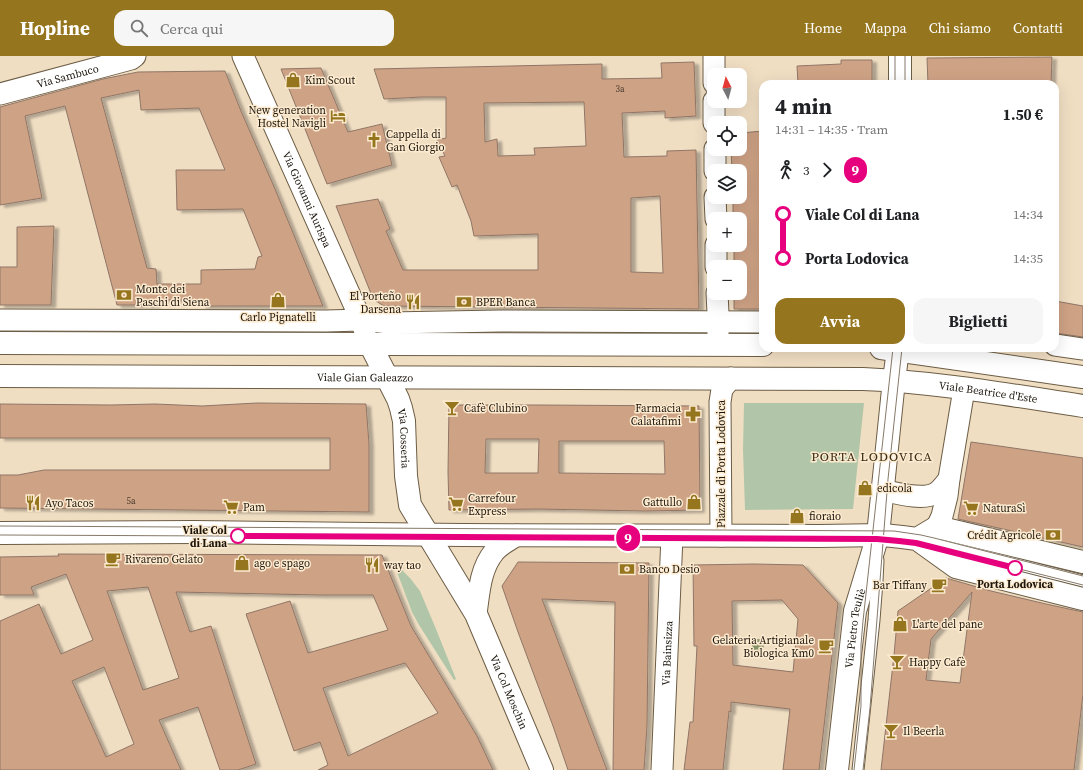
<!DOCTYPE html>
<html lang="it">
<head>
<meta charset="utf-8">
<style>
  :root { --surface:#fff; --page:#f6f6f6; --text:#202124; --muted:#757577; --accent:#95751d }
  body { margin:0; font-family:"Source Serif 4",serif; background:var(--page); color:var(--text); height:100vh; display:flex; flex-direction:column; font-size:15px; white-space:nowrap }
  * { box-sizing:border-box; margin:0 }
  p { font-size:13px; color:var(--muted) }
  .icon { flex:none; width:22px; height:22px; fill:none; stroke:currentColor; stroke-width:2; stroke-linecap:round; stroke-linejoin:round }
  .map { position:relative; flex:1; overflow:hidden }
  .side { position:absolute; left:759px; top:24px; width:300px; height:272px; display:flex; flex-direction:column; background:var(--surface); border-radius:12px; box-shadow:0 4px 16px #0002 }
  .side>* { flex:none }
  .badge { padding:0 8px; border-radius:13px; font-size:14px; line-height:26px }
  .needle { width:26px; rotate:354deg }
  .fabs { position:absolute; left:707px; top:12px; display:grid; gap:8px }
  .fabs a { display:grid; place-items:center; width:40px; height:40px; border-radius:8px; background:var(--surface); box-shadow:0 4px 16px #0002; font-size:20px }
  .map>.badge { position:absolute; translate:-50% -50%; box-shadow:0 0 0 2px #fff }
  .legs { display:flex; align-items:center; gap:6px; height:44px; padding:0 16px; font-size:13px }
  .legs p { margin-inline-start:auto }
  .head { display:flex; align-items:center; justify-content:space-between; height:68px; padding:0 16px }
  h1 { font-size:22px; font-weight:700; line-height:30px }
  .primary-button { display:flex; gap:8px; margin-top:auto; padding:8px 16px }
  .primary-button a { flex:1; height:46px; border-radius:12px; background:var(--accent); color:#fff; font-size:16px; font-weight:700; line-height:46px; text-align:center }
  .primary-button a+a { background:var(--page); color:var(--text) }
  ul { padding:0 16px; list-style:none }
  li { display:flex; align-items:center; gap:14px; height:44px; font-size:15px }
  li i { display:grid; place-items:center; width:6px; height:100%; margin:0 5px; background:currentColor }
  li i::after { content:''; width:10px; height:10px; margin:-5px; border:3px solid; border-radius:50%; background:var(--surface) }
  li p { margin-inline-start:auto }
  li:first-child i { background:linear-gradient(#0000 50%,currentColor 0) }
  li:last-child i { background:linear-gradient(currentColor 50%,#0000 0) }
  header { display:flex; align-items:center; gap:24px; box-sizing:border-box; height:56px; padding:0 20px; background:var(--accent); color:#fff }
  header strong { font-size:19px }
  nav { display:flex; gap:22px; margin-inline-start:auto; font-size:14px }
  .search { width:280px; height:36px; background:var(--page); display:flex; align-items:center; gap:10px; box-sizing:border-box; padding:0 14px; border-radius:12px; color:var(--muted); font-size:15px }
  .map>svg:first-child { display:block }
  .green { fill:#b1c6a8 }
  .building { fill:#cea285; stroke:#907666; fill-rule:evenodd; filter:url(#shadow) }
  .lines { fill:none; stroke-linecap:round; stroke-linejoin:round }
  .service-casing { stroke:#6c5d45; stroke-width:13 }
  .minor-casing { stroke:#6c5d45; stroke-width:23 }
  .tertiary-casing { stroke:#6c5d45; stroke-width:24 }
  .secondary-casing { stroke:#6c5d45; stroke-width:24 }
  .service { stroke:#fff; stroke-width:11 }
  .minor { stroke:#fff; stroke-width:21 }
  .tertiary { stroke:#fff; stroke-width:22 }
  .secondary { stroke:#fff; stroke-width:22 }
  .tram { stroke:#867968; stroke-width:1 }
  .tree { fill:#859267 }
  .line-1-casing { stroke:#fff; stroke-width:9 }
  .line-1 { stroke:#e6007e; stroke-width:6 }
  .stop-1-dot { fill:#fff; stroke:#e6007e; stroke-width:2 }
  .labels { text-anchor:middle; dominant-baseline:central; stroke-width:3; stroke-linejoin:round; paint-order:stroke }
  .number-label { font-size:9px; fill:#49392b }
  .street-label { font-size:11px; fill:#1d160d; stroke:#fdebd0 }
  .poi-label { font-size:11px; fill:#1d160d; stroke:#fdebd0; text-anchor:start }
  .stop-label { font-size:11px; font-weight:bold; fill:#1d160d; stroke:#fdebd0; text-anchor:end }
  .quarter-label { font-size:13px; letter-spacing:1px; fill:#3a2c16; stroke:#fdebd0 }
</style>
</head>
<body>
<header>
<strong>Hopline</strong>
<div class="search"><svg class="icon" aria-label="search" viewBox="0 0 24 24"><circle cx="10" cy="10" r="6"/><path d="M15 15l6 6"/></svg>Cerca qui</div>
<nav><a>Home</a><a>Mappa</a><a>Chi siamo</a><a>Contatti</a></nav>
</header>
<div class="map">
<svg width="1083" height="714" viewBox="0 0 1083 714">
  <defs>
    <filter id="shadow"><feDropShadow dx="4.5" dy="2.5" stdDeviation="1" flood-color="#0004"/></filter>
  </defs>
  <rect width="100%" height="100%" fill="#f0dec3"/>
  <path class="green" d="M744 347H864L853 453 745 454 743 394Z
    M401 513 410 522 420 535 436 573 456 623 454 624 419 569 412 556 397 516V514Z"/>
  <path class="building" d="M1052 1 1051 28H928L927 2Z
    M841 4H872V28H798L797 10 841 8Z
    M694 6 696 60 665 62V55L622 57 624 101 667 100V95L696 94 699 253 384 250 376 245 372 240 336 150 378 143 390 173 386 175 403 214H538V178L474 180 471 165 457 129 452 131 439 101 445 100 437 84 446 82V41H421L384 43 374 13 602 8V23L662 22 661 7ZM584 46 586 90 534 92 535 99 498 100 497 83 485 86 484 47ZM660 140 663 217 631 216V142Z
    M321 12 348 76 382 68 392 109 327 128 281 13Z
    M225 15 241 55 275 133 323 250H202L201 244H156V249H117L65 50 25 60 42 142 0 149V51L103 23 138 16ZM139 34 141 54 199 52 225 114H176L177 154 243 153 262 200 258 201 255 213 201 214V228H157L156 213 147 212 101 42Z
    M763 75V253H734V237H740V211H734V189H740V163H733V141H740V115H732L731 93H740V77Z
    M54 170 51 249H0V211H17V171Z
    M1055 245 1083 250V281L1055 277Z
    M257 347 366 348 369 388V456L0 452V419H18L44 414H330V382H0V348L111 349 155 348 202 350Z
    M449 349H539L699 350 700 454 645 455 538 453 449 454 448 416ZM486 383H539L538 417H485ZM559 385H664L665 418 559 417Z
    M971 386 1083 402V491L958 463Z
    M58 498 382 499 411 570 477 680 493 714H318L328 709 320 686 294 695 246 558 290 545 308 597 388 574 373 539H320L176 536 190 576 211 570 256 708 238 714H220L198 651 159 664 181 714H0V565L39 548 61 598 93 584 66 518 31 531 34 539H0V501L59 500ZM148 531 179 622 143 634 107 535ZM405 607 438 657 348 700 323 632ZM104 611 134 688 106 701 72 625Z
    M518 506 649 507 647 670 644 714H613L615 546 542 543 607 714H568L553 670 518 576 502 530Z
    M754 508 803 509 838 547 819 714H783L790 653 731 646V656L729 655 723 714H684L690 666H693L697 590H694L693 509ZM782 544 798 563 793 616 733 609 732 545Z
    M946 522 991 535 1046 548 1083 556V638L1074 714H881L894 599 898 555ZM972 536 960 627 926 624 931 583Z"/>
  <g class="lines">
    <g class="service-casing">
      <path id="service" d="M933 487 1083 525
        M858 714 874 564 877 525 878 504"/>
    </g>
    <g class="minor-casing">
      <g id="minor">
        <path id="s1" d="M243 0 361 264 365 276"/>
        <path d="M714 0V27"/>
        <path id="s2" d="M0 38 131 3 135 0"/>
        <path d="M714 45V67"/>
        <path d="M715 93V115"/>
        <path d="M715 141 716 163"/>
        <path d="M716 189V211"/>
        <path d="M717 237 718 257V278"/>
        <path d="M0 264 326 265 361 264 389 267 500 265 763 266"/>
        <path d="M1055 289 1083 293"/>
        <path d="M882 434C896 437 923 445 936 437 941 434 945 428 949 423"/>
        <path d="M937 471 942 460 947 440 949 423 964 333"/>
        <path d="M721 480 720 346 722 333 731 322"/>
        <path d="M476 558C479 537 480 513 494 496 499 489 510 484 517 479"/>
        <path id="s3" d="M662 714 672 480"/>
      </g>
    </g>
    <g class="tertiary-casing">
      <path id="tertiary" d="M900 0V28
        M0 477 194 476 463 479 820 480 883 479 902 481 917 483 956 511 1083 543
        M917 483 937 471 1083 506"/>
    </g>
    <g class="secondary-casing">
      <g id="secondary">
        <path d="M0 287 763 289"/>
        <path id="s4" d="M370 288 398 343 401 352 404 365 406 420 410 449 476 558 542 714"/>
        <path d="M881 292 1083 321"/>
        <path id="s5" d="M0 320 863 323C937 326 1010 339 1083 350"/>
        <path id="s6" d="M837 714 855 555 878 479 894 324 898 294"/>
      </g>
    </g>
    <use href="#service" class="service"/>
    <use href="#minor" class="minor"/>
    <use href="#tertiary" class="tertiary"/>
    <use href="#secondary" class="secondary"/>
    <path class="tram" d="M895 0V28
      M905 0V28
      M0 470 894 475 921 479 934 482 1083 520
      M0 479 877 483 899 485 916 487 1083 529
      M854 714 861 650V589L863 565 893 292
      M863 714 870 652 888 423 902 292"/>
  </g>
  <circle class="tree" cx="758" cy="589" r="6"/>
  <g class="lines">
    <g class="line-1-casing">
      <path id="line-1" d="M238 480 877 483 899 485 916 487 1015 512"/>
    </g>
    <use href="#line-1" class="line-1"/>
  </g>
  <defs>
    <g id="shop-bare" transform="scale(1.2)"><path d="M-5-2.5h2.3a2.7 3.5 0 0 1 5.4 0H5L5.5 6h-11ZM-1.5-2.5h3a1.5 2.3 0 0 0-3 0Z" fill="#95751d" stroke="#fdebd0" stroke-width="2.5" paint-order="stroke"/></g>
    <g id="hotel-bare" transform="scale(1.2)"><path d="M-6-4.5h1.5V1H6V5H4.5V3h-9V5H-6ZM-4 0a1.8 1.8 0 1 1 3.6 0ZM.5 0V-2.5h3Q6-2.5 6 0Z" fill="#95751d" stroke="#fdebd0" stroke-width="2.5" paint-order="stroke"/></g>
    <g id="church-bare" transform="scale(1.2)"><path d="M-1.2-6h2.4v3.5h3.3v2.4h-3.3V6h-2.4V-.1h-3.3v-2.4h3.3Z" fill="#95751d" stroke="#fdebd0" stroke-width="2.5" paint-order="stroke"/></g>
    <g id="bank-bare" transform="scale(1.2)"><path d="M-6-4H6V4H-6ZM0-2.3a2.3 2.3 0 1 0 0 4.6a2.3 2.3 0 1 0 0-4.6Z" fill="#95751d" stroke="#fdebd0" stroke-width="2.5" paint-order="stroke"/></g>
    <g id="restaurant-bare" transform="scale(1.2)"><path d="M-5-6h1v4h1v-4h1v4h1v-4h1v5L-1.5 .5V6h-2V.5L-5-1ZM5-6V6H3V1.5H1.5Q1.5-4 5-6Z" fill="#95751d" stroke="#fdebd0" stroke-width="2.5" paint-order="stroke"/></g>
    <g id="bar-bare" transform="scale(1.2)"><path d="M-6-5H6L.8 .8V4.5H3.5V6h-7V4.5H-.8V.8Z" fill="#95751d" stroke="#fdebd0" stroke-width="2.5" paint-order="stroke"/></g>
    <g id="pharmacy-bare" transform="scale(1.2)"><path d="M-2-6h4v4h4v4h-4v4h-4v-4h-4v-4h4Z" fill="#95751d" stroke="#fdebd0" stroke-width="2.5" paint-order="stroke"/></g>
    <g id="supermarket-bare" transform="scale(1.2)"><path d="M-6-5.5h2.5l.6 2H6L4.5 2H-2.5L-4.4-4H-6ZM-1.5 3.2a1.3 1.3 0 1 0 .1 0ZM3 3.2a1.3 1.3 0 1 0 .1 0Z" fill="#95751d" stroke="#fdebd0" stroke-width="2.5" paint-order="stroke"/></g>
    <g id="cafe-bare" transform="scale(1.2)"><path d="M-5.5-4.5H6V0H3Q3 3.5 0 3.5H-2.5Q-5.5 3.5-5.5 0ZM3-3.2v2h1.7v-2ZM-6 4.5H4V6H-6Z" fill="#95751d" stroke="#fdebd0" stroke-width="2.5" paint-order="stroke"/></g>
  </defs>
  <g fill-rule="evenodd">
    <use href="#shop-bare" x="293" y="24"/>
    <use href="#hotel-bare" x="338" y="60"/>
    <use href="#church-bare" x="374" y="84"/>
    <use href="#bank-bare" x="124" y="239"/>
    <use href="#shop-bare" x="278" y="244"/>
    <use href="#restaurant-bare" x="413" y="246"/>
    <use href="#bank-bare" x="464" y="246"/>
    <use href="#bar-bare" x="452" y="352"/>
    <use href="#pharmacy-bare" x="693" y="358"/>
    <use href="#shop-bare" x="865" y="432"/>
    <use href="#shop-bare" x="694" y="446"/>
    <use href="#restaurant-bare" x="33" y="447"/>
    <use href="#supermarket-bare" x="456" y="448"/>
    <use href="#supermarket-bare" x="231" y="451"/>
    <use href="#supermarket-bare" x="971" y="452"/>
    <use href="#shop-bare" x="797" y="460"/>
    <use href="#bank-bare" x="1053" y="479"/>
    <use href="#cafe-bare" x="113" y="503"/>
    <use href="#shop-bare" x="242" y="507"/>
    <use href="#restaurant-bare" x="372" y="509"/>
    <use href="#bank-bare" x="627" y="513"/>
    <use href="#cafe-bare" x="939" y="529"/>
    <use href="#shop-bare" x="900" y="568"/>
    <use href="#cafe-bare" x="826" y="590"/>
    <use href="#bar-bare" x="897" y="606"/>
    <use href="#bar-bare" x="891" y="675"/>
  </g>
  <g class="stop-1-dot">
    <circle cx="238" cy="480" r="7"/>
    <circle cx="1015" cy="512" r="7"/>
  </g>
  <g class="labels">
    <g class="number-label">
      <text x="620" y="33">3a</text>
      <text x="131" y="445">5a</text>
    </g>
    <g class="street-label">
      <text stroke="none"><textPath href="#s2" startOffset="70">Via Sambuco</textPath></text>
      <text stroke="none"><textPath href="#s1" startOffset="157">Via Giovanni Aurispa</textPath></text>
      <text stroke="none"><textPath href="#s5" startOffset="365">Viale Gian Galeazzo</textPath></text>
      <text stroke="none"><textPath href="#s5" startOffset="989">Viale Beatrice d'Este</textPath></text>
      <text stroke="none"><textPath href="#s4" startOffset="102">Via Cosseria</textPath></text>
      <text transform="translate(721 408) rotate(-90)">Piazzale di Porta Lodovica</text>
      <text stroke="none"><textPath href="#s6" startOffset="143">Via Pietro Teuliè</textPath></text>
      <text stroke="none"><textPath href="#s3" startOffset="117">Via Bainsizza</textPath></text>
      <text stroke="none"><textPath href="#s4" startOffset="381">Via Col Moschin</textPath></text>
    </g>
    <g class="poi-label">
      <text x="305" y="24">Kim Scout</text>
      <text x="326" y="54" text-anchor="end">New generation<tspan x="326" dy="13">Hostel Navigli</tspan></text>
      <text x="386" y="78">Cappella di<tspan x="386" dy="13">Gan Giorgio</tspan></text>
      <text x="136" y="233">Monte dei<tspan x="136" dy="13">Paschi di Siena</tspan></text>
      <text x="401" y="240" text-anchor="end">El Porteño<tspan x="401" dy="13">Darsena</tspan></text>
      <text x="476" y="246">BPER Banca</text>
      <text x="278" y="261" text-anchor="middle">Carlo Pignatelli</text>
      <text x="464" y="352">Cafè Clubino</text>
      <text x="681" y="352" text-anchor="end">Farmacia<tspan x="681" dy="13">Calatafimi</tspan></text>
      <text x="877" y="432">edicola</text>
      <text x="468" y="442">Carrefour<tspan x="468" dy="13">Express</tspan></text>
      <text x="682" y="446" text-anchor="end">Gattullo</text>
      <text x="45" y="447">Ayo Tacos</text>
      <text x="243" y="451">Pam</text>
      <text x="983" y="452">NaturaSì</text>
      <text x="809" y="460">fioraio</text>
      <text x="1041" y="479" text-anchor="end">Crédit Agricole</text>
      <text x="125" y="503">Rivareno Gelato</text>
      <text x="254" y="507">ago e spago</text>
      <text x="384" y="509">way tao</text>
      <text x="639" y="513">Banco Desio</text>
      <text x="927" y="529" text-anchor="end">Bar Tiffany</text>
      <text x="912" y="568">L'arte del pane</text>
      <text x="814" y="584" text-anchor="end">Gelateria Artigianale<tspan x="814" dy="13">Biologica Km0</tspan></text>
      <text x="909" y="606">Happy Cafè</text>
      <text x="903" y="675">Il Beerla</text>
    </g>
    <g class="stop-label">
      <text x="227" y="474">Viale Col<tspan x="227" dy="13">di Lana</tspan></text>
      <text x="1015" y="528" text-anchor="middle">Porta Lodovica</text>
    </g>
    <g class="quarter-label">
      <text x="872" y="400">PORTA LODOVICA</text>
    </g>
  </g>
</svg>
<div class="fabs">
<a><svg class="needle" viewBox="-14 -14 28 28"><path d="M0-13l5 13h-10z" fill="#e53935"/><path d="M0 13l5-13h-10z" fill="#757577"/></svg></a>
<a><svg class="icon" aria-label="locate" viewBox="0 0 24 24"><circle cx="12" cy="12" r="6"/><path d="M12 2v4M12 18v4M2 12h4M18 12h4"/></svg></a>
<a><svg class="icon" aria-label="layers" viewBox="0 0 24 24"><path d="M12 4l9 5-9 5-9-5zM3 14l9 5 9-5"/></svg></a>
<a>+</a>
<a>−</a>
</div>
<b class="badge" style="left:628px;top:482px;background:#e6007e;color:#fff">9</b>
<section class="side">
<div class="head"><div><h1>4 min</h1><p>14:31 – 14:35 · Tram</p></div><b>1.50 €</b></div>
<div class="legs"><svg class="icon" aria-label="walk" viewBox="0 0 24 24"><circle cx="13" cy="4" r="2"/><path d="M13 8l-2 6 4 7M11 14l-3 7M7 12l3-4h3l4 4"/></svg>3<svg class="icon" aria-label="forward" viewBox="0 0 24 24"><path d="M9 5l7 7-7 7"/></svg><b class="badge" style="background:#e6007e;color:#fff">9</b></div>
<ul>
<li><i style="color:#e6007e"></i><b>Viale Col di Lana</b><p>14:34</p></li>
<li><i style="color:#e6007e"></i><b>Porta Lodovica</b><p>14:35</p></li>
</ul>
<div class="primary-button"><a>Avvia</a><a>Biglietti</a></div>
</section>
</div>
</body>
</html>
